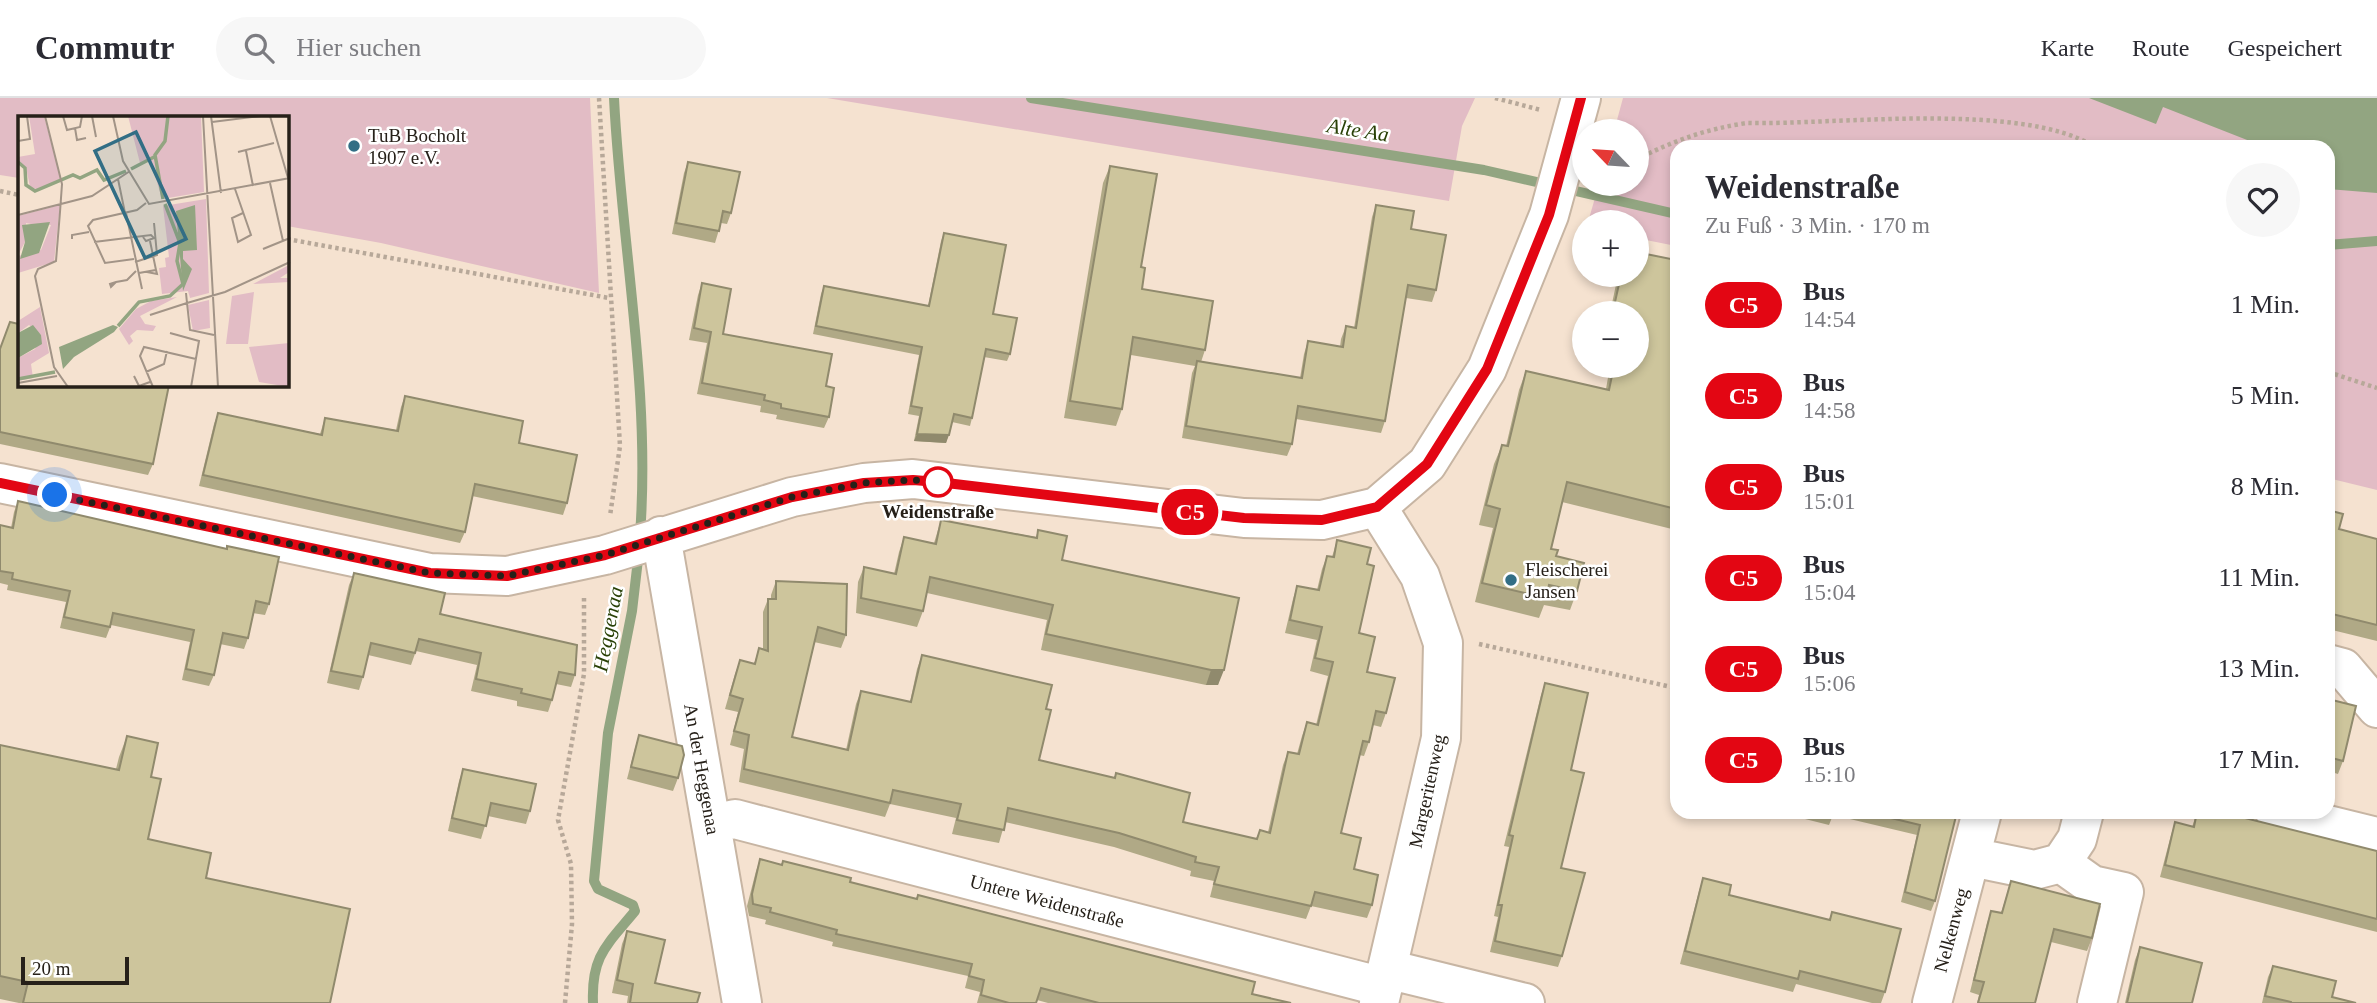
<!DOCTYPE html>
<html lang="de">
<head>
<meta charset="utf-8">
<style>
  :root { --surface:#fff; --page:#f7f7f7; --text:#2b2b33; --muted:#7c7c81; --line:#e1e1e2 }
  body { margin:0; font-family:Georgia,serif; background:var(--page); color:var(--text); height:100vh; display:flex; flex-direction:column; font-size:26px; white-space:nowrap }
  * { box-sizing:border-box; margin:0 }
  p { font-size:23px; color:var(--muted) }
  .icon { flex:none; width:38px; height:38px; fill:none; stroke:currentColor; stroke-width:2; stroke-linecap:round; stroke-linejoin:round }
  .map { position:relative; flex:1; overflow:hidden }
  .details { position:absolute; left:1670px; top:42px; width:665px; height:679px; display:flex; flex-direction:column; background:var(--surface); border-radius:21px; box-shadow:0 4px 10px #0003 }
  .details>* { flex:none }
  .badge { padding:0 14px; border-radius:23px; font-size:24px; line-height:46px }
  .needle { width:46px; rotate:295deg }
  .controls { position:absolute; left:1572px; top:21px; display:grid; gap:14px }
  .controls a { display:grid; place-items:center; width:77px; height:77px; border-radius:50%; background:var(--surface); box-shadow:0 4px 10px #0003; font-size:35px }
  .scale { position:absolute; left:21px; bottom:18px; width:108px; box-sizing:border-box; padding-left:7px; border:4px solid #262019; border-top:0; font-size:19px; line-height:24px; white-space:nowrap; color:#262019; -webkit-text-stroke:5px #fff; paint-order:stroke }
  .you { position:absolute; width:35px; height:35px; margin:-18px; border:5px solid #fff; border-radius:50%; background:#1a73e8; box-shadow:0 0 0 10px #1a73e833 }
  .map>.badge { position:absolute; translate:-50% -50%; box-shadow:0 0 0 4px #fff }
  .round { display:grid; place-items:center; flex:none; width:74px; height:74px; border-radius:37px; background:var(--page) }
  .head { display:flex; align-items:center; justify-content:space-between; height:119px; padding:0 35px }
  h1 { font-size:33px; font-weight:600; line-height:52px }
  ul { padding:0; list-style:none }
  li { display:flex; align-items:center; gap:21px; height:91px; padding:0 35px }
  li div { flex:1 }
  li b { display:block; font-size:26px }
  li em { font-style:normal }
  li .badge { min-width:77px; font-weight:700; text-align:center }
  header { display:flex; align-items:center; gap:42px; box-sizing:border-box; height:98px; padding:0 35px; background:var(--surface); border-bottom:2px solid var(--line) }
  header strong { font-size:33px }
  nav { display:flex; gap:38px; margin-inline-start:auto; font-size:24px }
  .search { width:490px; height:63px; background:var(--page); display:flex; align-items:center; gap:18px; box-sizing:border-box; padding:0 24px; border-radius:38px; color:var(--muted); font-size:26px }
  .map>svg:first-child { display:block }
  .green { fill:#e2bcc5 }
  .water { fill:#92a581 }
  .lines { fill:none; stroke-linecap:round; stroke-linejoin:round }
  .stream { stroke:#92a581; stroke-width:10 }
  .street-casing { stroke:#c7b5a3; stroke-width:42 }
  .path { stroke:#b7a899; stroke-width:4.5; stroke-dasharray:3.5 3.5; stroke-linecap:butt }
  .street { stroke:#fff; stroke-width:38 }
  .wall { fill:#b0a986 }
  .shaded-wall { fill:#908a6d }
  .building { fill:#cdc59c; stroke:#908a6d; stroke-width:2 }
  .line-casing { stroke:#fff; stroke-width:16 }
  .line { stroke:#e30613; stroke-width:10 }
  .walk { stroke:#262019; stroke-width:7; stroke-dasharray:0 12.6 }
  .poi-dot { fill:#326e85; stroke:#fff; stroke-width:2.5 }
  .stop-dot { fill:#fff; stroke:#e30613; stroke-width:3.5 }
  .labels { text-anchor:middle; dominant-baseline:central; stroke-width:5; stroke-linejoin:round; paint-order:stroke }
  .poi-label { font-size:19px; fill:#262019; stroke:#fff; text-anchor:start }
  .stop-label { font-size:19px; font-weight:bold; fill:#262019; stroke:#fff }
  .street-label { font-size:19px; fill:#262019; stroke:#fff }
  .water-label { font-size:21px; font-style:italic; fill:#294107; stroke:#fff }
  .inset-river { fill:none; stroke:#92a581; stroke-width:3.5 }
  .inset-road { fill:none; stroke:#a29487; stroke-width:2 }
  .view { fill:#326e85; fill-opacity:0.15; stroke:#326e85; stroke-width:3.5 }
  .inset-edge { fill:none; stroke:#262019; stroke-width:3.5 }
</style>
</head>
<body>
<header>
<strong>Commutr</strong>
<div class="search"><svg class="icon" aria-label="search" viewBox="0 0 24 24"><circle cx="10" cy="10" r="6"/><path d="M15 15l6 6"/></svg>Hier suchen</div>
<nav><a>Karte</a><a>Route</a><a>Gespeichert</a></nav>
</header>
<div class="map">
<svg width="2377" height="905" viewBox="0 0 2377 905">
  <rect width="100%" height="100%" fill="#f5e2d0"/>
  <path class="green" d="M0 0H590L599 195 381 145 287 128V19H19V80L0 77Z
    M827 0H1475L1462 28 1449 103Z
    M1623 0H2377V392L2328 380V49H1676V148L1636 140V124H1588L1599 86H1636V33H1614Z"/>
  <path class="water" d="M2089 0H2377V95L2328 91V49H2265L2163 9 2156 26Z"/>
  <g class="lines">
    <path class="stream" d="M614 0C621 145 651 291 640 437
      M1031 0 1484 72 1676 116
      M2328 147 2377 143
      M593 905C591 858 607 847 635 813L633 807 598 791 594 783 608 635 632 513 639 453"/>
    <g class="street-casing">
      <path id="street" d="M0 385 430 475 507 478 605 457 792 399 864 385 913 381 938 384 1244 420 1322 422 1377 409 1427 366 1487 271 1549 117 1581 0
        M1377 409 1420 478 1443 545 1441 640 1379 905
        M661 438 742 905
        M2328 566 2343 570 2377 610
        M2275 714 2377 739
        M711 726 735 721 1383 889
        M1971 759 2034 772 2061 765 2077 741 2084 714
        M2061 765 2092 787 2124 794 2097 905
        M1387 871 1525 905
        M1932 905 1982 714"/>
    </g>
    <path class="path" d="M599 0 620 348 610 418
      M1495 0 1541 12
      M1636 62C1672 43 1706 31 1747 25 1836 27 2023 3 2095 49
      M0 93 19 97
      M287 141 609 200
      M2328 274 2377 290
      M1479 546 1676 590
      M565 905 572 826 571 766 558 722 584 576V498"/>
    <use href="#street" class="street"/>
  </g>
  <path class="wall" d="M688 64 731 115 727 126 721 125 715 145 672 136 684 75Z
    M1110 68 1141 169 1142 191 1205 252 1201 264 1300 280 1304 256 1308 243 1340 249 1341 241 1346 228 1354 230 1372 119 1376 107 1411 131 1436 192 1432 204 1406 200 1385 323 1381 335 1296 321 1292 346 1287 358 1182 340 1192 275 1195 268 1131 257 1122 311 1116 328 1064 320 1103 85Z
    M944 135 993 216 1010 256 1007 263 984 259 972 320 970 328 952 324 946 345 914 343 919 318 908 316 919 257 813 236 821 196 824 188 928 208 941 143Z
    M1618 177H1636L1674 305 1676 306V432L1562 404 1551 451 1577 493 1570 512 1544 507 1539 520 1475 504 1493 430 1479 427 1494 366 1502 347 1506 348 1519 292 1526 273 1606 291 1610 268H1636V215H1610Z
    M702 185 723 236 826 288 829 319 824 330 776 321 777 317 760 314 761 308 697 296 707 245 689 242 698 197Z
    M0 251 153 366 148 377 0 346Z
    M405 298 519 345 567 405 563 417 472 398 465 434 460 445 199 388 214 326 218 315 320 336 325 320 396 332 401 309Z
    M18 403 269 506 265 517 253 515 248 540 244 551 220 546 214 577 209 588 182 582 190 544 111 527 106 540 60 530 66 504 7 492 8 487 0 485V427L11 430 14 414Z
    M2328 412 2339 431 2377 441V543L2328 531Z
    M941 422 1036 439 1038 432 1062 462 1239 500 1218 587H1206L1041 552 1047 522 927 495 923 513 917 529 856 515 858 484 864 469 894 476 899 454 904 439 934 445Z
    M1337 442 1367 466 1359 535 1367 574 1386 615 1381 629 1373 627 1369 644 1364 658 1359 657 1341 735 1354 771 1372 807 1367 820 1311 808 1306 821 1210 799 1214 783 1190 778 1191 773 1114 749 1005 724 999 745 952 736 956 720 890 706 885 719 739 684 744 651 730 647 738 614 725 611 735 576 740 562 754 566 759 550 763 551V514L768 501H771V497L776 483 846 537 841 550 814 544 792 639 846 652 856 606 861 593 910 604 917 571 922 557 1046 611 1039 662 1114 680 1116 675 1183 724 1256 741 1260 732 1268 734 1283 667 1288 654 1297 656 1302 638 1307 624 1316 627 1328 578 1310 573 1317 542 1285 535 1293 501 1297 488 1317 492 1322 471 1327 458 1332 459Z
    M354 475 575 577 571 589 556 586 552 602 548 614 517 608V603L471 593 477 567 416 553 411 567 368 557 363 579 359 592 327 585 349 487Z
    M1545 585 1571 672 1561 770 1562 858 1558 869 1490 854 1498 819 1494 818 1509 749 1504 748 1541 597Z
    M2328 601 2343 663 2338 676 2328 673Z
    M639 637 678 680 673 693 627 681 635 650Z
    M127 638 151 679 148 741 206 780 330 905H19L0 901V647L116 671 119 659Z
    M463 671 530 713 526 726 488 718 481 741 448 733 459 683Z
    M1777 714H1957L1935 803 1931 813 1901 804 1917 737 1833 717 1829 727Z
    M2197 714H2221L2377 753V834L2160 779 2171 737 2175 724 2192 729Z
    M760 761 850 784 1252 896 1291 905H1048L1037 902 1036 905H977L980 894 965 890 968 878 832 848 833 844 765 826 766 822 749 818 747 808 756 773Z
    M1703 780 1729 797 1829 822 1832 814 1885 894 1881 905H1872L1796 886 1793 894 1680 866 1699 793Z
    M2011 783 2092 840 2087 853 2051 844 2035 905H1977L1979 897 1970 894 1987 825 1991 813 2001 815Z
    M627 833 655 885 697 905H627L628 898 612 895 622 846Z
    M2140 849 2192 905H2125L2135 862Z
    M2273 868 2332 899 2356 905H2262L2268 879Z"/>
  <path class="shaded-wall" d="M917 336 949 337 946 345 914 343Z
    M1211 572H1224L1218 587H1206Z"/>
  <path class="building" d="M688 64 740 74 731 115 723 113 719 133 676 125Z
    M1110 68 1157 76 1141 169 1145 170 1142 191 1213 203 1205 252 1133 239 1122 311 1070 303Z
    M1376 107 1414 113 1411 131 1446 137 1436 192 1408 187 1385 323 1298 308 1292 346 1186 328 1197 263 1302 280 1308 243 1343 249 1346 228 1356 230Z
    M944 135 1006 147 993 216 1017 220 1010 256 986 251 972 320 954 316 949 337 917 336 922 310 911 308 922 249 816 228 824 188 929 208Z
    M1636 154 1676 162V291L1674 305 1676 306V411L1567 384 1551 451 1558 452 1556 458 1584 465 1577 493 1549 487 1546 500 1482 485 1500 411 1486 407 1502 347 1508 348 1526 273 1609 292 1614 268H1636V215H1624L1613 213 1621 177H1636Z
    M702 185 731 191 723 236 832 256 826 288 834 290 829 319 781 310V306L764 302 765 297 702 285 711 234 694 230Z
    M10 224 19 226V287H169L153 366 0 334V251Z
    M405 298 523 323 519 345 577 357 567 405 475 386 465 434 203 377 218 315 322 337 325 320 398 333Z
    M18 403 227 451V448L279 459 269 506 256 503 248 540 223 535 214 577 186 571 194 532 113 515 110 529 64 519 70 493 12 481 13 475 0 473V427L13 430Z
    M2328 412 2343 416 2339 431 2377 441V527L2328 515Z
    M941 422 1037 440 1038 432 1067 438 1062 462 1239 500 1224 572H1211L1046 536 1053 507 930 479 923 513 861 500 864 469 896 476 904 439 936 446Z
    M1337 442 1371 450 1367 466 1374 468 1359 535 1375 539 1367 574 1395 580 1386 615 1376 613 1369 644 1363 643 1341 735 1361 740 1354 771 1378 777 1372 807 1315 794 1311 808 1214 786 1219 769 1195 764 1196 759 1119 735 1008 710 1004 732 957 722 961 706 893 692 890 705 744 671 749 637 734 633 743 601 730 597 740 562 755 566 759 550 768 553V501H776V483L847 486 846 537 818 529 792 639 848 652 861 593 911 604 922 557 1052 587 1046 611 1051 612 1039 662 1115 680 1116 675 1190 695 1183 724 1257 741 1260 732 1270 735 1288 654 1299 656 1307 624 1318 627 1333 564 1315 560 1322 529 1290 522 1297 488 1319 492 1327 458 1334 459Z
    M354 475 445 495 440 516 577 547 575 577 559 574 552 602 521 595 522 591 476 581 481 555 419 541 415 555 371 545 363 579 331 573Z
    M1545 585 1588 595 1571 672 1584 675 1561 770 1585 775 1562 858 1495 843 1502 807H1498L1513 738 1509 737Z
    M2328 601 2356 608 2343 663 2328 659Z
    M639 637 682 648 684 657 678 680 631 669Z
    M127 638 158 645 151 679 161 681 148 741 211 755 206 780 350 811 330 905H23L28 884 0 878V647L119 672Z
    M463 671 536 686 530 713 491 705 486 728 452 720Z
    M1821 714H1834L1833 717Z
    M1866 714H1957L1935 803 1905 794 1920 727Z
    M2197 714H2221L2377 753V821L2165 767 2175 724 2194 729Z
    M760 761 782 767 783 763 851 780 850 784 917 801 918 797 1255 884 1252 896 1291 905H1099L1041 890 1036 905H1009L981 897 984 882 969 878 972 866 836 836 837 832 770 814 771 810 753 806 752 796Z
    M1703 780 1731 787 1729 797 1830 822 1832 814 1901 831 1885 894 1800 873 1798 881 1685 853Z
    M2011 783 2100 806 2092 840 2054 831 2035 905H1978L1984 884 1974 882 1991 813 2002 815Z
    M627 833 665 842 655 885 700 895 697 905H630L633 886 617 882Z
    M2140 849 2202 865 2192 905H2127Z
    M2273 868 2336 883 2332 899 2356 905H2291V904L2265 898Z"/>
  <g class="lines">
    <g class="line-casing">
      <path id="line" d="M0 385 430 475 507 478 605 457 792 399 864 385 913 382 938 384 1244 420 1322 422 1377 409 1427 366 1487 271 1549 117 1581 0"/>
    </g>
    <use href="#line" class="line"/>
    <path class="walk" d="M55 397 430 475 507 478 605 457 792 399 864 385 913 382 938 384"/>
  </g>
  <g class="poi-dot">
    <circle cx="354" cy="48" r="7"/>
    <circle cx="1511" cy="482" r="7"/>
  </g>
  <circle class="stop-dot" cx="938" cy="384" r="14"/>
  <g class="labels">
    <g class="poi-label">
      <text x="368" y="37">TuB Bocholt<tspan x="368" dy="22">1907 e.V.</tspan></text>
      <text x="1525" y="471">Fleischerei<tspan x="1525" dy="22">Jansen</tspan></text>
    </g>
    <g class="stop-label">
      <text x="938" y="413">Weidenstraße</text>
    </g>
    <g class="street-label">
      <text transform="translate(702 671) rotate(80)">An der Heggenaa</text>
      <text transform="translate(1427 693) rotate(-78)">Margeritenweg</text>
      <text transform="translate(1047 803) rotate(15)">Untere Weidenstraße</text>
      <text transform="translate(1951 832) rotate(-75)">Nelkenweg</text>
    </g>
    <g class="water-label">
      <text transform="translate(1358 32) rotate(9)">Alte Aa</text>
      <text transform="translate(608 531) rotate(-79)">Heggenaa</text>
    </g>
  </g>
  <g transform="translate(18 18)">
    <rect width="271" height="271" fill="#f5e2d0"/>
    <path d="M11 0H26L43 64 21 74 12 71 8 51 0 46V41L17 38ZM110 0H183L186 76 144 83 132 42 122 47ZM188 83 191 177 172 182 170 175 144 178 141 152 148 151 147 142 151 141 145 90ZM42 89 36 146 0 157V140L23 134 33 109 19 108 11 115 13 108 8 107 7 126 0 139V100ZM271 149V156L262 162H271V166L235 168ZM236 176 230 228H208L214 180ZM159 181 122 200 127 208 138 210 135 215 119 214 112 220 115 225 111 229 101 213 118 193 133 185ZM191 184 192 212 175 215 170 189ZM22 191 31 237 13 248 15 262 0 265V242L17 233 23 219 11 209 0 217V205ZM271 227V271L241 266 231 231Z" fill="#e2bcc5"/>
    <path d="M177 89 179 134 165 135V143L174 153 165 175 158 95ZM32 106 21 137 2 143 7 126 4 109ZM15 209 23 219 24 228 0 242V217ZM95 209 100 211 96 216 56 241 45 253 41 231Z" fill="#92a581"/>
    <path class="inset-river" d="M0 46 7 52 8 69 17 75 55 59 62 62 79 54 86 64 108 55M113 53 136 41M145 83 137 39 147 25 150 0M100 210 121 186 152 180 165 168 159 145 162 127 147 88M0 263 37 256"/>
    <path class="inset-road" d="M27 0 44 68 42 96 38 145 20 153 17 160 36 251 50 271M45 0 49 14 62 11 64 0M74 0 78 21M95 0 105 45 131 88 272 62M185 0 200 271M193 0 203 77M252 0 270 62M194 6 243 0M57 12 59 24 68 22M0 25 12 23 9 0M228 35 235 70M220 36 256 27M100 63 107 97M252 67 265 125M217 73 233 119 220 126 214 102 225 97M108 97 124 173M0 99 74 80 112 55M54 123V119L71 116M132 125 138 154M76 126 133 119 136 122 128 125 125 121M245 133 272 122M116 143 87 147 70 110 75 104 119 94 128 87M117 146 139 139 136 107M121 157 138 154 139 158 129 156M98 166 93 171 92 168 98 166 109 164 118 155M169 187 207 176 272 146M169 187 172 214 196 219M132 199 169 187 168 177M152 217 181 225 173 271M128 256 146 248 149 235M116 260 121 270 132 266M0 267 39 260M135 271 122 240 126 231 178 243"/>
    <path class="view" d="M118 16 168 123 127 142 77 35Z"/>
    <rect width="271" height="271" class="inset-edge"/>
  </g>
</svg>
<div class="controls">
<a><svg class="needle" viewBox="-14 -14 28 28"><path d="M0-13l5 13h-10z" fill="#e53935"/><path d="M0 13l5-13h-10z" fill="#7c7c81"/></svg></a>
<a>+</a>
<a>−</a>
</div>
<div class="scale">20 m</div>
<div class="you" style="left:55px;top:397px"></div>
<b class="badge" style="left:1190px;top:414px;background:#e30613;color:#fff">C5</b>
<section class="details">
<div class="head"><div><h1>Weidenstraße</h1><p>Zu Fuß · 3 Min. · 170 m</p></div><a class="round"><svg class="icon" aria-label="heart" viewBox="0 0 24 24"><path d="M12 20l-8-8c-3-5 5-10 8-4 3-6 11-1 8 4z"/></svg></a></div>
<ul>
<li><span class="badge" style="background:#e30613;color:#fff">C5</span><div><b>Bus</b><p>14:54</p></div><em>1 Min.</em></li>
<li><span class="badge" style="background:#e30613;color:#fff">C5</span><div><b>Bus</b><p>14:58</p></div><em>5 Min.</em></li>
<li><span class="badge" style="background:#e30613;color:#fff">C5</span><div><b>Bus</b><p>15:01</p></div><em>8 Min.</em></li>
<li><span class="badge" style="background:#e30613;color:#fff">C5</span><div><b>Bus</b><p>15:04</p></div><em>11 Min.</em></li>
<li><span class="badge" style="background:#e30613;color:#fff">C5</span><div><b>Bus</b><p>15:06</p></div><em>13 Min.</em></li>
<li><span class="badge" style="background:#e30613;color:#fff">C5</span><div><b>Bus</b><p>15:10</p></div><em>17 Min.</em></li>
</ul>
</section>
</div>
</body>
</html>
